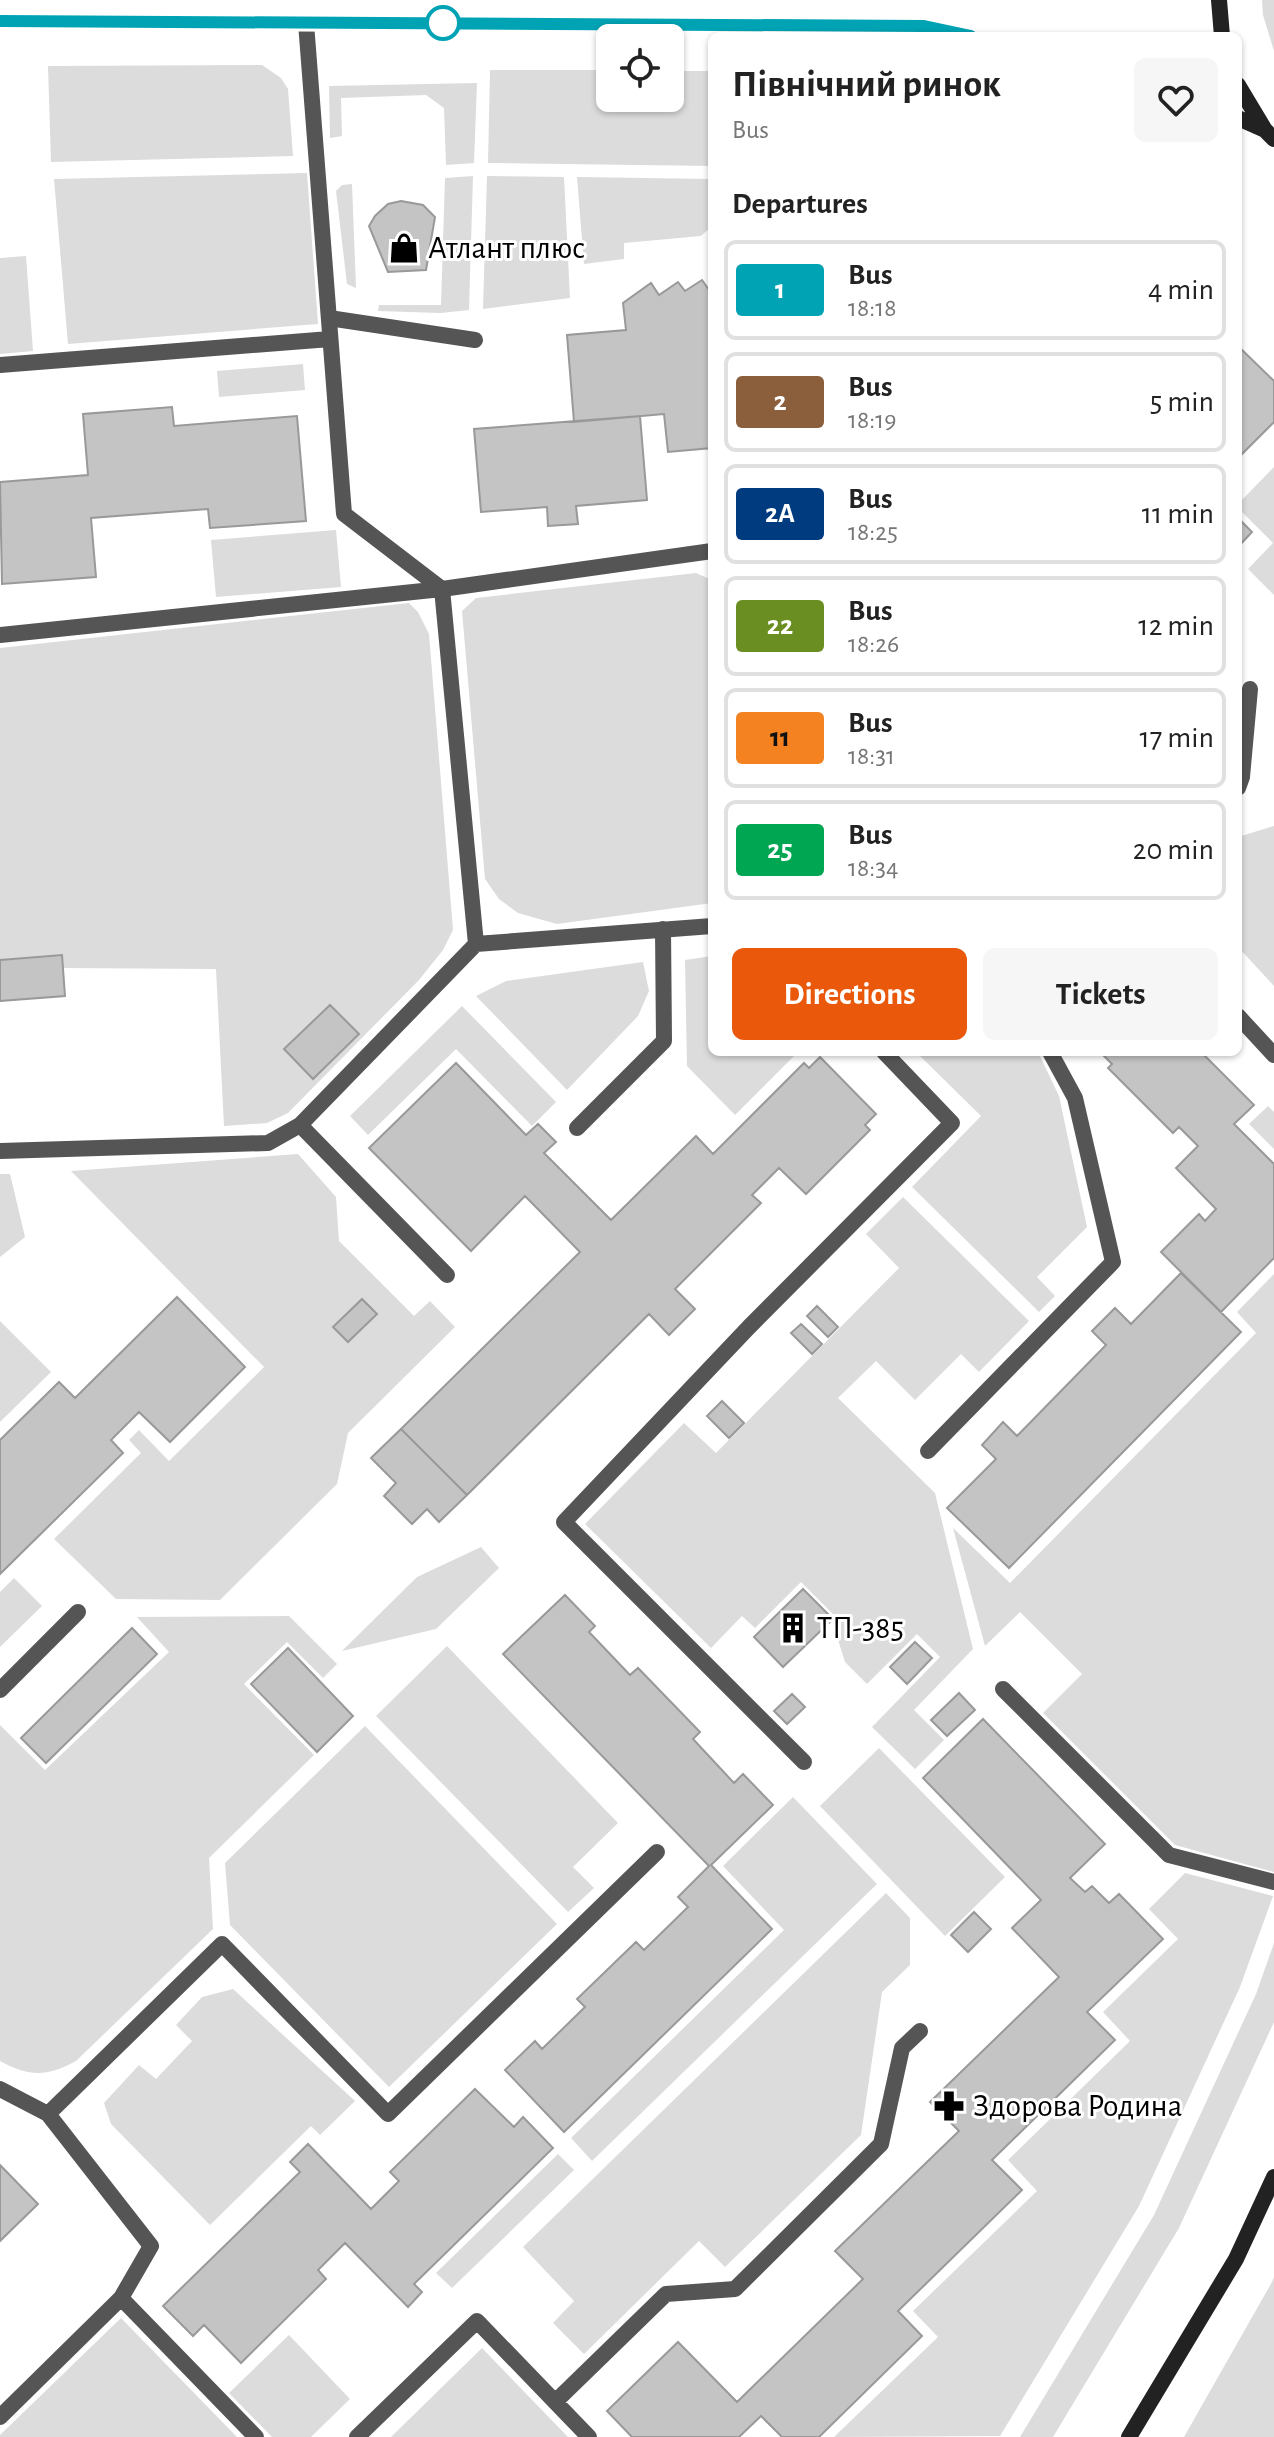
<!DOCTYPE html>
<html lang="en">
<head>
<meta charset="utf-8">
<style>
  :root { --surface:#fff; --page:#f6f6f6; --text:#222; --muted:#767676; --line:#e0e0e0; --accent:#ea580c }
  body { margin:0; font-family:"Alegreya Sans",sans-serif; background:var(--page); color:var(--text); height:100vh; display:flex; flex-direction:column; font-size:30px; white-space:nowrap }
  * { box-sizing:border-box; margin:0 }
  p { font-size:26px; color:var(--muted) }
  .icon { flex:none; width:44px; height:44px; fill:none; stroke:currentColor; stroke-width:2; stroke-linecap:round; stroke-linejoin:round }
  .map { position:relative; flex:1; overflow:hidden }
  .side { position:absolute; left:708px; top:32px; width:534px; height:1024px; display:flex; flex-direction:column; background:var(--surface); border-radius:12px; box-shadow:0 2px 6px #0004 }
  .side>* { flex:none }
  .badge { padding:0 16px; border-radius:6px; font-size:28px; line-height:52px }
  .buttons { position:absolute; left:596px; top:24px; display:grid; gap:16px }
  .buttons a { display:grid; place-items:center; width:88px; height:88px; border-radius:12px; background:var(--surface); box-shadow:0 2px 6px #0004; font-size:40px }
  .map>.badge { position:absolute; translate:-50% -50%; box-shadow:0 0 0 4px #fff }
  h2 { padding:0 24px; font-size:30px; line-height:72px }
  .round { display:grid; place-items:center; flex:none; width:84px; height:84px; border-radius:12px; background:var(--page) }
  .headline { display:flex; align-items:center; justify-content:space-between; height:136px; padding:0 24px }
  h1 { font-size:38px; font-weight:700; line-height:60px }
  .primary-button { display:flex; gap:16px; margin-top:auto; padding:16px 24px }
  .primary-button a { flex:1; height:92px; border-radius:12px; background:var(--accent); color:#fff; font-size:32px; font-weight:700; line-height:92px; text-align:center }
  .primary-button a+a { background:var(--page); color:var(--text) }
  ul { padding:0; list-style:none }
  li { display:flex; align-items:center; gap:24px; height:100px; margin:0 16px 12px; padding:0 8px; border:4px solid var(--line); border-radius:12px }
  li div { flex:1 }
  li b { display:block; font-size:30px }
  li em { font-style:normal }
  li .badge { min-width:88px; font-weight:700; text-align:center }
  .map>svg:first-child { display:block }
  .green { fill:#dcdcdc }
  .building { fill:#c4c4c4; stroke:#999; stroke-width:2 }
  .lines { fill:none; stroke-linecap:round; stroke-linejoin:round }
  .lane { stroke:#555; stroke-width:16 }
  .secondary { stroke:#222; stroke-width:16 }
  .line-casing { stroke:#fff; stroke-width:18 }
  .line { stroke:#00a3b4; stroke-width:12 }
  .stop-dot { fill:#fff; stroke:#00a3b4; stroke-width:4 }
  .labels { text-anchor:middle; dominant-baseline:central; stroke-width:6; stroke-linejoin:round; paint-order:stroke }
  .poi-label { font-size:32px; fill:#000; stroke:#fff; text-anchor:start }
</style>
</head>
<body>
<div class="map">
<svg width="1274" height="2437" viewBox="0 0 1274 2437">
  <rect width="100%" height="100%" fill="#fff"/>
  <path class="green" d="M1262 0H1274V51L1263 15Z
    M262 65 281 78 288 89 293 156 51 162 48 66Z
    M490 70H610V98H670V71H712V166L488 163Z
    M477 83 474 163 446 165 444 108 426 95 341 98 342 136 330 138 329 86Z
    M307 173 318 324 68 344 54 179Z
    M473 176 469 310 441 313 378 311 379 305H441L445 178Z
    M487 176 564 177 570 298 483 309Z
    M577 177 712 179V226L701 236 624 243V259L584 264Z
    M352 184 356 288 347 284 336 191 342 185Z
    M26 256 33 351 0 354V258Z
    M303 364 305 390 219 397 217 371Z
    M1274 467V595L1248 569 1273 543 1238 508V504Z
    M336 530 341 587 216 597 211 540Z
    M696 573 712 580V903L557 924 518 913 499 899 485 879 462 611 476 598Z
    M409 603 418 612 429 634 453 930 443 950 419 980 288 1113 267 1123 224 1126 216 969 63 968 62 956 0 960V648Z
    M1274 826V986L1238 947V837Z
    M712 956V1052H798L735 1115 687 1066 685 960Z
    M643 962 649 991 638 1016 567 1090 476 996 506 981Z
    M462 1006 556 1102 532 1126 456 1049 368 1135 350 1116Z
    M916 1052H1038L1059 1096 1087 1227 1037 1277 1055 1296 1039 1312 912 1187 981 1116Z
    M1268 1106 1274 1112V1149L1249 1124Z
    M298 1154 336 1197 339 1241 414 1316 430 1301 455 1327 348 1433 337 1484 220 1600 116 1599 54 1539 141 1453 129 1440 139 1430 169 1461 264 1367 71 1171Z
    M0 1174H10L25 1237 0 1257Z
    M903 1197 1029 1321 979 1372 961 1354 915 1400 876 1361 838 1398 935 1493 973 1649 914 1710 944 1740 915 1769 872 1727 940 1657 917 1634 867 1684 845 1662 834 1627 840 1621 801 1582 755 1628 742 1616 711 1648 585 1524 684 1423 716 1453 899 1268 866 1234Z
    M1274 1274V1872L1175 1845 1043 1713 1082 1674 1020 1612 985 1646 953 1528 1010 1583 1256 1333 1237 1312Z
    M0 1321 51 1372 0 1422Z
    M481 1547 499 1568 436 1629 342 1651 417 1577Z
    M14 1578 42 1606 0 1647V1592Z
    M289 1616 337 1664 323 1678 287 1642 244 1684 314 1755 209 1858 213 1929 76 2061C47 2077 29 2077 0 2061V1725L45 1770 169 1652 137 1617Z
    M447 1646 618 1823 573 1867 594 1888 568 1912 376 1716Z
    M365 1726 557 1924 389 2087 230 1925 225 1863Z
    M879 1748 1005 1877 945 1936 820 1806Z
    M793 1797 877 1884 592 2161 571 2138 784 1930 723 1866Z
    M1185 1873 1273 1896 1240 1987 1139 2206 1000 2436 834 2437 938 2337 913 2311 1037 2191 1008 2160 1130 2041 1103 2012 1178 1939 1149 1909Z
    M886 1893 910 1918V1965L882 1992 861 2135 725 2267 699 2241 584 2354 553 2323 574 2301 523 2247Z
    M1274 1943V2022L1179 2228 1053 2437H1020L1154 2215 1256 1994Z
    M233 1989 355 2101 320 2135 311 2126 210 2225 111 2124 104 2103 139 2065 156 2079 192 2041 176 2025 202 1997Z
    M558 2154 574 2170 452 2288 436 2273Z
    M1274 2277V2437H1184L1272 2282Z
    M121 2318 237 2437H0V2435Z
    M289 2335 350 2399 311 2437H272L229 2393Z
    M482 2348 568 2437H391Z"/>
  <path class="building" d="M401 201 423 205 435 217 426 270 388 272 369 226 375 216 388 204Z
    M702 280 712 294V448L668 452 664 414 574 422 567 335 626 330 623 303 651 283 659 295 678 282 685 291Z
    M1238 346 1274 381V422L1238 458Z
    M172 407 174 426 297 416 306 521 210 528 208 509 91 518 96 577 2 584 0 482 88 475 83 414Z
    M640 416 647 500 576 506 578 524 548 526 547 507 481 512 474 429Z
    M1238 518 1252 532 1238 547Z
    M62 955 65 996 0 1001V960Z
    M330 1005 359 1034 313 1079 284 1049Z
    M1100 1052H1209L1205 1056 1254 1105 1234 1124 1274 1164V1258L1221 1312 1161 1252 1199 1214 1205 1221 1216 1209 1176 1168 1198 1146 1179 1127 1173 1133 1108 1068 1112 1064Z
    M820 1057 876 1114 865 1125 870 1130 806 1194 779 1168 752 1195 761 1203 675 1289 695 1309 669 1335 649 1314 467 1495 401 1429 580 1252 525 1196 471 1251 369 1148 456 1063 526 1135 538 1124 556 1142 544 1153 611 1220 696 1136 713 1154 804 1063 809 1068Z
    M1181 1273 1241 1332 1009 1568 947 1508 996 1459 982 1445 1003 1422 1017 1436 1106 1345 1092 1331 1115 1308 1131 1324Z
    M177 1297 245 1367 170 1442 139 1412 111 1440 123 1453 0 1574V1440L59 1382 75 1398Z
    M362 1299 377 1314 348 1342 333 1327Z
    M817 1306 838 1327 828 1337 807 1316Z
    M801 1324 822 1344 812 1354 791 1333Z
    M722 1401 744 1423 729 1438 707 1416Z
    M401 1429 467 1495 439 1522 427 1509 412 1524 384 1496 396 1483 371 1458Z
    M803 1589 833 1619 783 1667 754 1637Z
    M565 1595 595 1626 589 1632 630 1675 638 1668 700 1732 693 1739 734 1783 743 1774 773 1805 711 1865 772 1929 564 2132 505 2070 535 2041 542 2049 585 2007 577 1999 636 1942 644 1950 688 1907 678 1897 709 1866 503 1654Z
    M132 1628 157 1654 46 1763 21 1738Z
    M915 1642 932 1658 907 1684 890 1667Z
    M288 1648 353 1716 317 1752 251 1684Z
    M959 1693 975 1710 947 1736 931 1720Z
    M792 1694 805 1707 787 1724 774 1711Z
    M983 1719 1105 1844 1070 1878 1085 1892 1092 1886 1109 1903 1119 1894 1163 1939 1087 2012 1115 2040 992 2160 1022 2190 898 2311 922 2336 819 2437H782L761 2416 739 2437H632L607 2411 678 2342 737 2402 863 2279 835 2251 959 2131 930 2102 1059 1977 1012 1928 1041 1900 923 1778Z
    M974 1912 991 1929 968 1952 951 1935Z
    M475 2089 514 2127 523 2117 553 2148 414 2284 422 2292 408 2307 345 2243 318 2270 326 2279 241 2363 204 2325 193 2336 163 2306 300 2172 290 2162 308 2144 371 2209 399 2181 390 2172Z
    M0 2165 38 2204 0 2241Z"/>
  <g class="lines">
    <path class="lane" d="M329 318 475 340
      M0 365 330 339
      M0 635 442 589 712 551
      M1238 788 1242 777 1250 689
      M476 944 712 926
      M1238 1016 1274 1055
      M300 1125 447 1275
      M577 1128 664 1041 663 929
      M0 1151 268 1143 300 1125 476 944 442 589 344 514 306 23
      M928 1451 1113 1262 1075 1098 1050 1052
      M1003 1689 1169 1855 1274 1882
      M0 1690 78 1612
      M804 1762 564 1522 749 1327 952 1123 884 1052
      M0 2089 48 2114 151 2246 121 2298
      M48 2114 222 1944 388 2114 657 1852
      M555 2402 666 2294 735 2289 881 2144 902 2048 920 2031
      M0 2417 121 2298 256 2437
      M357 2437 477 2321 589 2437"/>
    <path class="secondary" d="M1219 0 1222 36
      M0 21 924 26 971 36
      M1238 85 1265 130 1274 139
      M1238 118 1265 130
      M1129 2437 1236 2259 1274 2177"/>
  </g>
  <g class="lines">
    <g class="line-casing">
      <path id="line" d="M0 21 924 26 971 36"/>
    </g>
    <use href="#line" class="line"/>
  </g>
  <defs>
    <g id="shop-bare" transform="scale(2.4)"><path d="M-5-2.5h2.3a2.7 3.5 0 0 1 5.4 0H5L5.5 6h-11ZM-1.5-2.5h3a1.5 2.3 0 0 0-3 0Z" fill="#000" stroke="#fff" stroke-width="2.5" paint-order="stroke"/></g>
    <g id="building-bare" transform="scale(2.4)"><path d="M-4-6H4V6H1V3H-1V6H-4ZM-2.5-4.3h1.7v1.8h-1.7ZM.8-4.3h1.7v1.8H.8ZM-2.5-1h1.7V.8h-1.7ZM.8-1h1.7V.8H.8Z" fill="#000" stroke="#fff" stroke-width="2.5" paint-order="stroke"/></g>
    <g id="pharmacy-bare" transform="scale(2.4)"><path d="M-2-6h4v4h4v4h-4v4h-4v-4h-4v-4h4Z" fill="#000" stroke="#fff" stroke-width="2.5" paint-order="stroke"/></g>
  </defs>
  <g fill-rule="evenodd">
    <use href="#shop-bare" x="404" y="248"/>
    <use href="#building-bare" x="793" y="1628"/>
    <use href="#pharmacy-bare" x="949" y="2106"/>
  </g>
  <circle class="stop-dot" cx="443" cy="23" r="16"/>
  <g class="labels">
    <g class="poi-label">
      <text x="428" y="248">Атлант плюс</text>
      <text x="817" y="1628">ТП-385</text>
      <text x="973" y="2106">Здорова Родина</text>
    </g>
  </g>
</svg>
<div class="buttons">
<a><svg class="icon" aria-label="locate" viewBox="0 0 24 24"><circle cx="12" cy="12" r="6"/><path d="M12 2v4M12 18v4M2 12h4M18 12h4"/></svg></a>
</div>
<section class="side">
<div class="headline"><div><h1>Північний ринок</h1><p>Bus</p></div><a class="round"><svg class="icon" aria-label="heart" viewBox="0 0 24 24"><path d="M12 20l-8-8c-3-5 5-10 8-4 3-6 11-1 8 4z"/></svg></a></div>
<h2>Departures</h2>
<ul>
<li><span class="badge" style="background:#00a3b4;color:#fff">1</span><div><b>Bus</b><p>18:18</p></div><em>4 min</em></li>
<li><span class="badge" style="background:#8b5e3c;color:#fff">2</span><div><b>Bus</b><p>18:19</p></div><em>5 min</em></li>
<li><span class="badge" style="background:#003b80;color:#fff">2А</span><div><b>Bus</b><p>18:25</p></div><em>11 min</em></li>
<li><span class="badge" style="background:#6b8e23;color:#fff">22</span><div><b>Bus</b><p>18:26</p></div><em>12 min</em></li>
<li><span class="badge" style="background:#f58220;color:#111">11</span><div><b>Bus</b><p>18:31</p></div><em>17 min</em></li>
<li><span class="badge" style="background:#00a651;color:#fff">25</span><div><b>Bus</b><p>18:34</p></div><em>20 min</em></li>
</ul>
<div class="primary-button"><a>Directions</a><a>Tickets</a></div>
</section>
</div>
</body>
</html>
